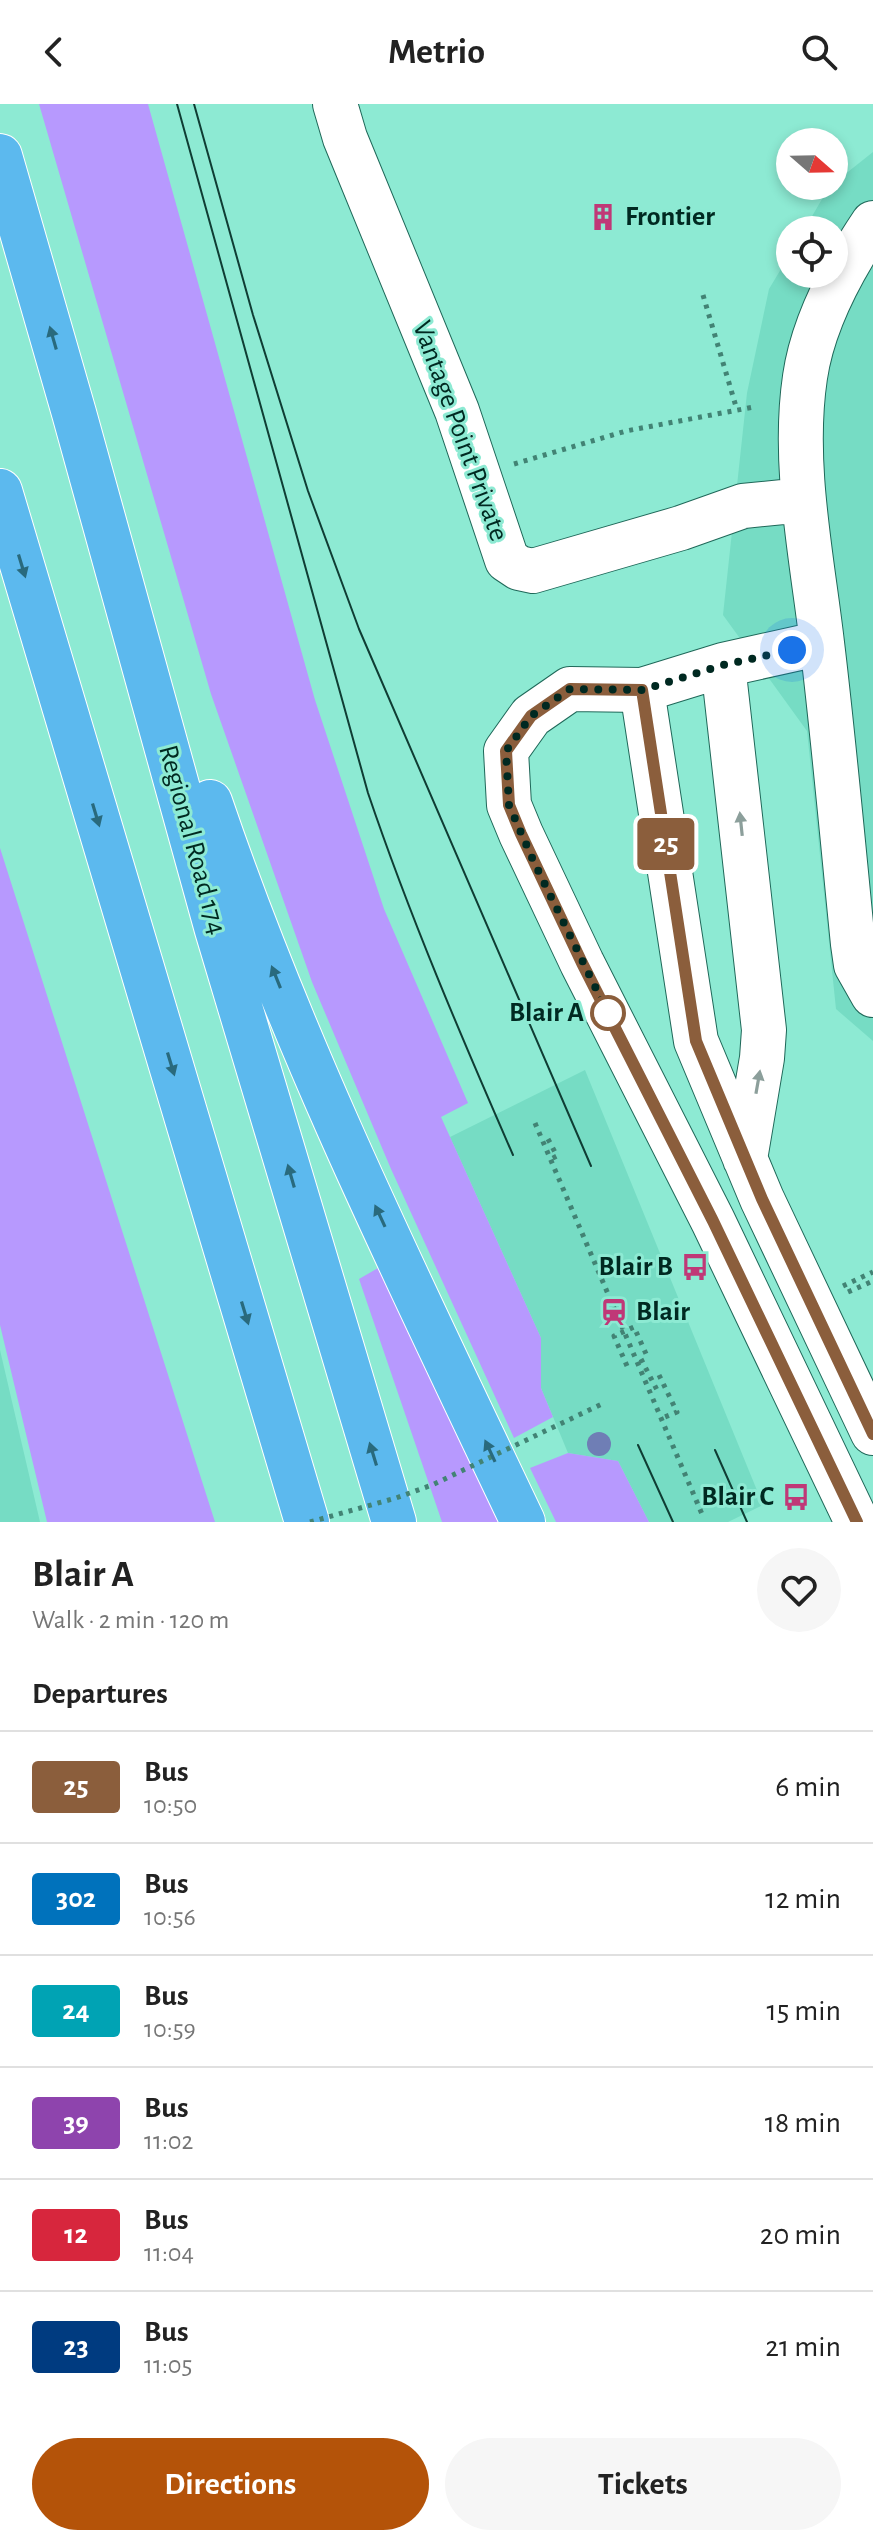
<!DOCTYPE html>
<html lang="en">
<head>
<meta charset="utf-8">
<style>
  :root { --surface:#fff; --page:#f6f6f6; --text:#222; --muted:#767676; --line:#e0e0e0; --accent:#b45309 }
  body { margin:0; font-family:"Alegreya Sans",sans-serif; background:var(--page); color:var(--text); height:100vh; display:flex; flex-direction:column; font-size:30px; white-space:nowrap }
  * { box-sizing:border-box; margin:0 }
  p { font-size:26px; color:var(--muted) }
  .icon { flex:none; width:44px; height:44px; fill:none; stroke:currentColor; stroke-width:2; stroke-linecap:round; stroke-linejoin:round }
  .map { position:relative; height:1418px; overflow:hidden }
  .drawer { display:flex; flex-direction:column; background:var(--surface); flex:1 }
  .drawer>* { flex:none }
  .badge { padding:0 16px; border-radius:6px; font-size:28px; line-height:52px }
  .needle { width:52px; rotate:110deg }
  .tools { position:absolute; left:776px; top:24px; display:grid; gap:16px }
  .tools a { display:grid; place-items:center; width:72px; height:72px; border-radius:50%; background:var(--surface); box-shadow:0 4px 12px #0003; font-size:40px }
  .you { position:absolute; width:40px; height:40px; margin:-20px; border:6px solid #fff; border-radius:50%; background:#1a73e8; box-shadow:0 0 0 12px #1a73e833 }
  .map>.badge { position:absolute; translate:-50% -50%; box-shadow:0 0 0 4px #fff }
  h2 { padding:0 32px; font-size:30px; line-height:72px }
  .round { display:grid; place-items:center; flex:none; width:84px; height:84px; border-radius:42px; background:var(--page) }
  .overview { display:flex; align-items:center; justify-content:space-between; height:136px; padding:0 32px }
  h1 { font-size:38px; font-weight:700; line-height:60px }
  .action { display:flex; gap:16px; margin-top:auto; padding:16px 32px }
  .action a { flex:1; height:92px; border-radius:48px; background:var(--accent); color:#fff; font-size:32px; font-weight:700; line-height:92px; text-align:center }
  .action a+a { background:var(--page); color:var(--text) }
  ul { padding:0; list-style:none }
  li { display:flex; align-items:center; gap:24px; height:112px; padding:0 32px; border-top:2px solid var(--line) }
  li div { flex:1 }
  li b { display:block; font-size:30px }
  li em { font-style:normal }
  li .badge { min-width:88px; font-weight:700; text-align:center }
  header { display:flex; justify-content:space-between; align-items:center; height:104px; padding:0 32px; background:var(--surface); font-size:36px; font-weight:700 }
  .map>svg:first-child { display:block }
  .built { fill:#76dcc4 }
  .green { fill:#b799fe }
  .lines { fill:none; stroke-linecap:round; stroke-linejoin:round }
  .minor-casing { stroke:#1f6859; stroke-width:46 }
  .highway-casing { stroke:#fff; stroke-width:46 }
  .path { stroke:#428374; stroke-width:5; stroke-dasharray:4 6; stroke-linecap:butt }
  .minor { stroke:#fff; stroke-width:44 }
  .highway { stroke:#5cb9ee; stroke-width:44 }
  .tram { stroke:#0f3d34; stroke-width:2 }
  .path-bridge { stroke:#428374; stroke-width:5; stroke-dasharray:4 6; stroke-linecap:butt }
  .tree { fill:#6f7eb5 }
  .oneway { fill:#296a7d }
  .oneway2 { fill:#8c9f9b }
  .line-casing { stroke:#fff; stroke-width:18 }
  .line { stroke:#8b5e3c; stroke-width:12 }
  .walk { stroke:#002921; stroke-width:8; stroke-dasharray:0 14.4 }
  .stop-dot { fill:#fff; stroke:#8b5e3c; stroke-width:4 }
  .labels { text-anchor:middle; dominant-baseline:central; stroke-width:6; stroke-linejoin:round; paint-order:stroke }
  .poi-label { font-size:28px; font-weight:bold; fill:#002921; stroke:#8dead3; text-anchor:start }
  .street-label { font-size:28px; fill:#002921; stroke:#8dead3 }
  .stop-label { font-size:28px; font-weight:bold; fill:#002921; stroke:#8dead3; text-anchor:end }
</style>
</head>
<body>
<header><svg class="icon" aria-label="back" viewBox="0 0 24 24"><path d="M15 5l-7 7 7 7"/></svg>Metrio<svg class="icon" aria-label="search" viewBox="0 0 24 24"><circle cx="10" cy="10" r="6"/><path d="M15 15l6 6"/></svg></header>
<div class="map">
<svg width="873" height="1418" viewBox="0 0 873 1418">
  <rect width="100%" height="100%" fill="#8dead3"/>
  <path class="built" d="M873 48V937L836 905 807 627 723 511 747 289 769 185 790 150V170H834V126H804L829 83 834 82V79Z
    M585 966 763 1401 728 1418H649L618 1357 568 1349 541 1284V1234L450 1033Z
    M0 1246 40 1418H0Z"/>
  <path class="green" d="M39 0H148L315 596 384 805 468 999 441 1013 541 1234V1284L553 1313 514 1334 391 1065 312 878 211 590Z
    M0 744 215 1418H47L0 1221Z
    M385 1160 507 1418H442L359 1175Z
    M568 1349 618 1357 649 1418H556L530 1364Z"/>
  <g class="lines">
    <g class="minor-casing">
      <path id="minor" d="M335 0 345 34 457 307 507 456 519 464 533 467 681 424 743 402 803 396
        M873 119C842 165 813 218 805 273 792 360 812 453 822 539 834 639 843 740 853 840L856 861 873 891
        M822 539 723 561 642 586 570 585 531 612 506 647 509 701 521 730 582 859 713 1117 857 1418
        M723 561 764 926 762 954 745 1055
        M642 586 696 937 762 1095 873 1329"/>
    </g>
    <g class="highway-casing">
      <path id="highway" d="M0 52 74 309 217 826 394 1418
        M0 387 307 1418
        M210 698C294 946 411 1182 523 1418"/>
    </g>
    <path class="path" d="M703 191 737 306
      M514 360 626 327 754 303
      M535 1019 702 1410
      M548 1035 557 1052 551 1055
      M843 1182 873 1168
      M848 1188 873 1177
      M641 1255 657 1286
      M627 1262 614 1232 634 1223 647 1252
      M659 1271 677 1308 660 1315"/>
    <use href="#minor" class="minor"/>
    <use href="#highway" class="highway"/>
    <path class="tram" d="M177 0 368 689C410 813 461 932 513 1051
      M194 0 253 211 308 387 359 525 591 1062
      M638 1341 673 1418
      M715 1346 747 1418"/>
    <path class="path-bridge" d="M310 1418 396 1394 432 1381 604 1299"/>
  </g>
  <circle class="tree" cx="599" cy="1340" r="12"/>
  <defs><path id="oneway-solid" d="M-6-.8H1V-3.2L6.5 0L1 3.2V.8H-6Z" transform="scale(2)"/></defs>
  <g class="oneway">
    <use href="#oneway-solid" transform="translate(53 234) rotate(-106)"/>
    <use href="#oneway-solid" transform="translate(22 462) rotate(73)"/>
    <use href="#oneway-solid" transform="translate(96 711) rotate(73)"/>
    <use href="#oneway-solid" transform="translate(276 873) rotate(-112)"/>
    <use href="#oneway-solid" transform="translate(171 960) rotate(73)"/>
    <use href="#oneway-solid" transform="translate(291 1072) rotate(-106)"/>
    <use href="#oneway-solid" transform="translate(380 1112) rotate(-115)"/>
    <use href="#oneway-solid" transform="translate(245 1209) rotate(73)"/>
    <use href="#oneway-solid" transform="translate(490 1347) rotate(-115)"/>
    <use href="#oneway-solid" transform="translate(373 1350) rotate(-107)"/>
  </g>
  <g class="oneway2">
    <use href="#oneway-solid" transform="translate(741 720) rotate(-96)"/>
    <use href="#oneway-solid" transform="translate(758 978) rotate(-80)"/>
  </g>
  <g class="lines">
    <g class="line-casing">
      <path id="line" d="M857 1418 713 1117 582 859 521 730 509 701 506 647 531 612 570 585 642 586 696 937 762 1095 873 1330"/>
    </g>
    <use href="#line" class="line"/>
    <path class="walk" d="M608 909 533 756 509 701 506 647 531 612 570 585 642 586 723 561 792 546"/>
  </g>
  <defs>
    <g id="building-bare" transform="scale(2.16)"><path d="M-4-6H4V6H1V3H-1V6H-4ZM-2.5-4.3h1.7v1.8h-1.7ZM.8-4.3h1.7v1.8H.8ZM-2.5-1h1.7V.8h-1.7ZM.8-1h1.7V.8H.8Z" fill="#c03877" stroke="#8dead3" stroke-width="2.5" paint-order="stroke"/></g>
    <g id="bus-bare" transform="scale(2.16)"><path d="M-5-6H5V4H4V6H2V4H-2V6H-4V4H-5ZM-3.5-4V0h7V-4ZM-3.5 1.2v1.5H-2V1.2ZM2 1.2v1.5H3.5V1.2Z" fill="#c03877" stroke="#8dead3" stroke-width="2.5" paint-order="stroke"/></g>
    <g id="station-bare" transform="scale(2.16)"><path d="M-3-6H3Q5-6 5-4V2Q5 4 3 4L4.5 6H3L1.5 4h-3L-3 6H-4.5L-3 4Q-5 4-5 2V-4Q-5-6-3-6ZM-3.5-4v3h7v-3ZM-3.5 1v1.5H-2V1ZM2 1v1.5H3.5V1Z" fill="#c03877" stroke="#8dead3" stroke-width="2.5" paint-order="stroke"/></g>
  </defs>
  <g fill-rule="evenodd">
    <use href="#building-bare" x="603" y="113"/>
    <use href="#bus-bare" x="695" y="1163"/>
    <use href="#station-bare" x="614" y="1208"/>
    <use href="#bus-bare" x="796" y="1393"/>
  </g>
  <circle class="stop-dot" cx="608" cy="909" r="16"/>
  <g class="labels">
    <g class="poi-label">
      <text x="625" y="113">Frontier</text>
      <text x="673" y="1163" text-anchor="end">Blair B</text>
      <text x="636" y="1208">Blair</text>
      <text x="774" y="1393" text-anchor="end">Blair C</text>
    </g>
    <g class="street-label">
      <text transform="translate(460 327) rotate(70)">Vantage Point Private</text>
      <text transform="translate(192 736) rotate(75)">Regional Road 174</text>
    </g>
    <g class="stop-label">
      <text x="584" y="909">Blair A</text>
    </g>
  </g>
</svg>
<div class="tools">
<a><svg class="needle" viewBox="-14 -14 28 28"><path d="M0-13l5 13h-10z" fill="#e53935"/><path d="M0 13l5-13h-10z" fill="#767676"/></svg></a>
<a><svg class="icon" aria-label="locate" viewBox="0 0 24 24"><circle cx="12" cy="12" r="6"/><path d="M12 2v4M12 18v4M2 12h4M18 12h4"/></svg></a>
</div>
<div class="you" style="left:792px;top:546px"></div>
<b class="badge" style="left:666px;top:740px;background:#8b5e3c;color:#fff">25</b>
</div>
<section class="drawer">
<div class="overview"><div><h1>Blair A</h1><p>Walk · 2 min · 120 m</p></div><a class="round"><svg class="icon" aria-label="heart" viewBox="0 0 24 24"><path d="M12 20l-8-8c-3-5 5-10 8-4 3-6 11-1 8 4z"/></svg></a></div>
<h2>Departures</h2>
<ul>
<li><span class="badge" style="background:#8b5e3c;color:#fff">25</span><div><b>Bus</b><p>10:50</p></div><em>6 min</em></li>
<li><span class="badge" style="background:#0072bc;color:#fff">302</span><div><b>Bus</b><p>10:56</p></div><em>12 min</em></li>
<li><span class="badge" style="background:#00a3b4;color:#fff">24</span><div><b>Bus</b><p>10:59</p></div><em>15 min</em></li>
<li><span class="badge" style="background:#8e44ad;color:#fff">39</span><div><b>Bus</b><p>11:02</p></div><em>18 min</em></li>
<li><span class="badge" style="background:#d7263d;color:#fff">12</span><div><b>Bus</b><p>11:04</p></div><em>20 min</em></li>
<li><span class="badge" style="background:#003b80;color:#fff">23</span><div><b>Bus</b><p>11:05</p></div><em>21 min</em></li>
</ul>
<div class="action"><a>Directions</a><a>Tickets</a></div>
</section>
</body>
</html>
